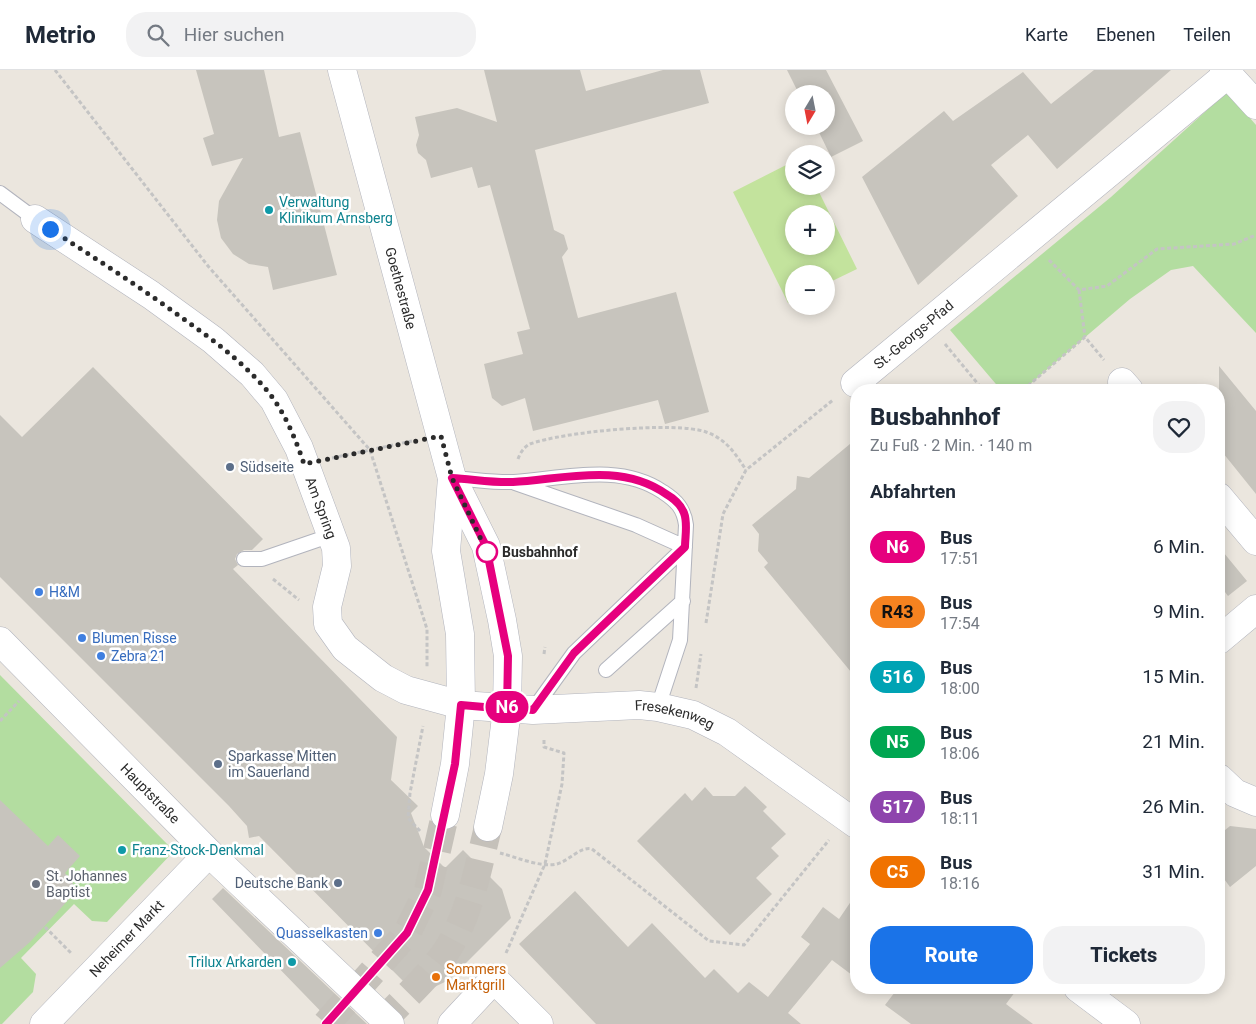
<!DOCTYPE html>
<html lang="de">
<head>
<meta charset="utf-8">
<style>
  :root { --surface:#fff; --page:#f2f2f3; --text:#1f2937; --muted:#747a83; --line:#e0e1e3; --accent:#1a73e8 }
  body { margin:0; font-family:Roboto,sans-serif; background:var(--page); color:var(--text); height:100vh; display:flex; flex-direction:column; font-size:19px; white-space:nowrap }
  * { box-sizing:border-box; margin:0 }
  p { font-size:16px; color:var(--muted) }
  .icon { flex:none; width:28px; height:28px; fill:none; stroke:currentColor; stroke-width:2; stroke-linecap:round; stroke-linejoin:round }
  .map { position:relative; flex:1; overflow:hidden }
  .details { position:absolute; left:850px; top:314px; width:375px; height:610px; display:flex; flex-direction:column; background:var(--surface); border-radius:20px; box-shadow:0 2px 12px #0003 }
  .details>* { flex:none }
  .badge { padding:0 10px; border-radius:16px; font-size:18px; line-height:32px }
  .needle { width:32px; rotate:190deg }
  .tools { position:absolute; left:785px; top:15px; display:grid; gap:10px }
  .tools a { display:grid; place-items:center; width:50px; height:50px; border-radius:50%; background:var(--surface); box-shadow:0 2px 12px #0003; font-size:25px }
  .you { position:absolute; width:25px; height:25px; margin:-12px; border:4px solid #fff; border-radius:50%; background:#1a73e8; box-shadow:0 0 0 8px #1a73e833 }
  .map>.badge { position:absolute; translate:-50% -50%; box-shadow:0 0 0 2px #fff }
  h2 { padding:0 20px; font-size:19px; line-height:45px }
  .round { display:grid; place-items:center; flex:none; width:52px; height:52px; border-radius:20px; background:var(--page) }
  .summary { display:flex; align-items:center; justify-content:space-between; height:85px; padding:0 20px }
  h1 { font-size:24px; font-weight:800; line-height:38px }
  .primary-button { display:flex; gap:10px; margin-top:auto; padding:10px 20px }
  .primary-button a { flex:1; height:58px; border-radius:20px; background:var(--accent); color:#fff; font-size:20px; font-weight:800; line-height:58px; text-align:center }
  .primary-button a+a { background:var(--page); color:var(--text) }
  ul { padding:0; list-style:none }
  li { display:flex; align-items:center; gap:15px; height:65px; padding:0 20px }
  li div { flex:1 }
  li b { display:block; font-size:19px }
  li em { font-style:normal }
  li .badge { min-width:55px; font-weight:700; text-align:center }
  header { display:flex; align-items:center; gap:30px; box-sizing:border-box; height:70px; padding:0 25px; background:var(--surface); border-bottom:1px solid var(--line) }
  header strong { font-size:24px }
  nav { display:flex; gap:28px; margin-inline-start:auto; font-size:18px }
  .search { width:350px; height:45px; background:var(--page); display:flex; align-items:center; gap:12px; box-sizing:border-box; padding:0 18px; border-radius:20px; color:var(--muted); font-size:19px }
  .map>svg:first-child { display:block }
  .green { fill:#b3dda0 }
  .pitch { fill:#c3e39d; fill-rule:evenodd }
  .building { fill:#c7c4bd }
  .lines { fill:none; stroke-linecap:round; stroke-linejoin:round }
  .secondary-tunnel { stroke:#c5c1ba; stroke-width:28; stroke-dasharray:28 14; stroke-linecap:butt }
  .lane-casing { stroke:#b2b4bd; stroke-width:16 }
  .street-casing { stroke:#b2b4bd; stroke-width:29 }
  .secondary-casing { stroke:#b2b4bd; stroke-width:29 }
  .path { stroke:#c4c4c4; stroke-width:3; stroke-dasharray:4 2.5; stroke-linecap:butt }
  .lane { stroke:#fff; stroke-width:14 }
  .street { stroke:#fff; stroke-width:28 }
  .secondary { stroke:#fff; stroke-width:28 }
  .line-casing { stroke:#fff; stroke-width:11 }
  .line { stroke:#e6007e; stroke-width:8 }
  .walk { stroke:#2b2b2b; stroke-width:5; stroke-dasharray:0 9 }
  .culture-dot { fill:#0f9aa8; stroke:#fff; stroke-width:2 }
  .service-dot { fill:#5c6f8a; stroke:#fff; stroke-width:2 }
  .stop-dot { fill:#fff; stroke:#e6007e; stroke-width:2.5 }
  .shop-dot { fill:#3f7fe0; stroke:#fff; stroke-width:2 }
  .worship-dot { fill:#6b7280; stroke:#fff; stroke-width:2 }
  .food-dot { fill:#e8710a; stroke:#fff; stroke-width:2 }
  .labels { text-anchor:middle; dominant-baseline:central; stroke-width:5; stroke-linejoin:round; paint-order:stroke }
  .culture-label { font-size:14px; fill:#0d838f; stroke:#fff; text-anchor:start }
  .street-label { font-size:14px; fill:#2b2b2b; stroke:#fff }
  .service-label { font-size:14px; fill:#4e5e75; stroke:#fff; text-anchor:start }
  .stop-label { font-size:14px; font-weight:bold; fill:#2b2b2b; stroke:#fff; text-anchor:start }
  .shop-label { font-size:14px; fill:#366cbe; stroke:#fff; text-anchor:start }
  .worship-label { font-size:14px; fill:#5b616d; stroke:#fff; text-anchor:start }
  .food-label { font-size:14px; fill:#c56008; stroke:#fff; text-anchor:start }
</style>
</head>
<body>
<header>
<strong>Metrio</strong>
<div class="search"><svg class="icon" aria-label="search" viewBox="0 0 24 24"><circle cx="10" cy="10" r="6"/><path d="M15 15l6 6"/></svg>Hier suchen</div>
<nav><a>Karte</a><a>Ebenen</a><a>Teilen</a></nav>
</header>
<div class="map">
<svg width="1256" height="954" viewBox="0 0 1256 954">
  <rect width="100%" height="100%" fill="#ebe6de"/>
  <path class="green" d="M1227 22 1256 55V263L1193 196 1171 200 1130 229 1023 320H1001L950 260 1111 127Z
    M0 605 174 781 107 852 92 851 74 834 21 888 36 904 33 922 2 954H0Z"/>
  <path class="pitch" d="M794 91V116H816L857 199 826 214V204H794V230L788 233 733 122ZM794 144H826V176H794Z"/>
  <path class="building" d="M196 0H264L279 67 300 62 337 205 273 220 268 197 249 194 233 184 221 168 217 150 219 131 243 88 212 96 203 68 214 64Z
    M484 0H580L586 21 663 0H700L709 33 535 80 554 160 564 165 568 179 562 187 578 248 676 222 709 342 665 354 658 330 533 361 525 328 502 336 492 328 484 294 523 284 517 262 530 259 490 115 478 118 472 97 431 108 426 90 418 83 416 75 419 65 415 47 457 38 497 52Z
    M787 0H826L863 71 831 87 816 56H826V24H799Z
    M1094 0H1171L1057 99 1028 65 991 95 1018 126 918 215 862 107 944 41 953 51 1023 2 1051 34Z
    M1219 296 1256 341V424L1219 378Z
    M93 297 263 469 252 480H244L237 484 235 489 238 495 233 499 397 667 391 710 418 736 411 743 424 777 445 798 463 780 502 819 511 848 449 910 428 920 407 915 259 766 249 768 247 756 229 736 0 507V345L22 367Z
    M856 369V608L764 497 768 493 758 481 759 464 752 455 796 419 797 406 809 408Z
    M1219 477 1247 511 1228 526 1219 514Z
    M745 716 767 737 763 741 786 764 771 778 779 786 756 808 772 824 730 865 637 771 685 723 692 731 705 717 713 726H735Z
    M0 730 48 776 58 765 80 786 65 803 73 812 71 827 30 872 0 898Z
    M1230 756 1256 759V796L1230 817 1219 802V765Z
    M223 818 367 954H333L212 829Z
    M575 821 628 877 652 853 705 908 714 899 738 923 749 912 768 927 810 874 801 867 823 837 839 849 856 824V908L832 890 788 943 801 954H596L519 874Z
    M898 918H1018L1006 934 1033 954H911L885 935Z"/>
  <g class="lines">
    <path class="secondary-tunnel" d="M326 954 407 863 428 820 445 745
      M380 954C402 930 429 907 447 880 470 844 478 798 488 757"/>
    <g class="lane-casing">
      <path id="lane" d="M0 123 35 149
        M452 408C472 409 494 413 514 412 563 409 619 392 663 422 677 431 684 439 686 455L680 570 658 637
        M515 413 636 455 685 477
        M244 489H262L332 465
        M606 600 683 531
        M533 640 574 583 685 477"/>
    </g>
    <g class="street-casing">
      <g id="street">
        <path d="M1224 0 1256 35"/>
        <path id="s1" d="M35 149 151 225 213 270 252 304 274 330 299 378 336 478 337 496 327 537 328 554 345 578 383 608 406 620 461 635 533 640 639 635 658 637 693 645 727 662 856 754"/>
        <path d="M1122 312 1129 320"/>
        <path id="s2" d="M855 313 1228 4"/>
        <path d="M1219 427 1256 471"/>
        <path d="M1219 570 1256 539"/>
        <path id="s3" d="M0 571 209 783 390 954"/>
        <path d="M1219 708 1235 723 1256 732"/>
        <path d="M1078 918 1126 954"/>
        <path id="s4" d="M44 954 209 783"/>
        <path d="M452 954 494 909 539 954"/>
      </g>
    </g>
    <g class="secondary-casing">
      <g id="secondary">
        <path id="s5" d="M342 0 452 408 486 476 502 550 508 586 507 639 499 704 488 757"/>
        <path d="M445 745 455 694 461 635 460 564 446 481 452 408"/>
      </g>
    </g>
    <path class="path" d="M55 0 208 196 370 380 427 559V597
      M1049 190 1079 220 1107 216 1157 179 1234 174 1256 165
      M1079 220 1085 267
      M945 274 983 320
      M1023 320 1085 267 1104 290
      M332 388 412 371
      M518 389C520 383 524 377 530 374 562 362 675 351 706 362 726 369 735 383 746 400
      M273 509 299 530
      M706 553 723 444 746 400 833 330
      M544 584 545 577
      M696 618 701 584
      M0 651 19 631
      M420 761 408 748 410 723 423 656
      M500 783C516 787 541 798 557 794 569 791 580 776 592 779L709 871 744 875 829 770
      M45 857 71 883
      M506 883 545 794 562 714 564 683 544 677V669"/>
    <use href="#lane" class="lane"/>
    <use href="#street" class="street"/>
    <use href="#secondary" class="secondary"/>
  </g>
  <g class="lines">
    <g class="line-casing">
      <path id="line" d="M326 954 407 863 428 820 455 694 461 635 507 639 508 586 486 476 452 408C472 409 493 413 513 412 564 409 621 392 666 424 673 428 681 435 684 443 688 453 685 467 685 477L574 583 533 640 520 639"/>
    </g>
    <use href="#line" class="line"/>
    <path class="walk" d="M50 159C98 190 146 221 192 255 217 273 243 293 264 317 283 338 295 367 304 394L441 366 452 408 487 482"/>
  </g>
  <g class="culture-dot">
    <circle cx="269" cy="140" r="5"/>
    <circle cx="122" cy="780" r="5"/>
    <circle cx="292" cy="892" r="5"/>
  </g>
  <g class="service-dot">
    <circle cx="230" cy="397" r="5"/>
    <circle cx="218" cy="694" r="5"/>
    <circle cx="338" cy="813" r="5"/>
  </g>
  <circle class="stop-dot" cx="487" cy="482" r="10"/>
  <g class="shop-dot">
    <circle cx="39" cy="522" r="5"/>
    <circle cx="82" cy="568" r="5"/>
    <circle cx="101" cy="586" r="5"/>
    <circle cx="378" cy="863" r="5"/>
  </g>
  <circle class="worship-dot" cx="36" cy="814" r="5"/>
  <circle class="food-dot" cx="436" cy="907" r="5"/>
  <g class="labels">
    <g class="culture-label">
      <text x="279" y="132">Verwaltung<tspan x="279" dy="16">Klinikum Arnsberg</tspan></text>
      <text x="132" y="780">Franz-Stock-Denkmal</text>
      <text x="282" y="892" text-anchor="end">Trilux Arkarden</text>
    </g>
    <g class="street-label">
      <text stroke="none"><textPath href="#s5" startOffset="226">Goethestraße</textPath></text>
      <text stroke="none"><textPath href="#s2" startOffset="76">St.-Georgs-Pfad</textPath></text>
      <text stroke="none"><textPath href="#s1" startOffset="419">Am Spring</textPath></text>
      <text stroke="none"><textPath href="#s1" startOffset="915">Fresekenweg</textPath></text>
      <text stroke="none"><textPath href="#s3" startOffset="214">Hauptstraße</textPath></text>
      <text stroke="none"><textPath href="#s4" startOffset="119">Neheimer Markt</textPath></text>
    </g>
    <g class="service-label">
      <text x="240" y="397">Südseite</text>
      <text x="228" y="686">Sparkasse Mitten<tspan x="228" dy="16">im Sauerland</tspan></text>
      <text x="328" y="813" text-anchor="end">Deutsche Bank</text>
    </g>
    <g class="stop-label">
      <text x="502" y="482">Busbahnhof</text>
    </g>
    <g class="shop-label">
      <text x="49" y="522">H&amp;M</text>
      <text x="92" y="568">Blumen Risse</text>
      <text x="111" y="586">Zebra 21</text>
      <text x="368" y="863" text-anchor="end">Quasselkasten</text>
    </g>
    <g class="worship-label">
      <text x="46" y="806">St. Johannes<tspan x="46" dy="16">Baptist</tspan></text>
    </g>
    <g class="food-label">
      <text x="446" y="899">Sommers<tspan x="446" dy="16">Marktgrill</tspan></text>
    </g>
  </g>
</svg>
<div class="tools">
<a><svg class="needle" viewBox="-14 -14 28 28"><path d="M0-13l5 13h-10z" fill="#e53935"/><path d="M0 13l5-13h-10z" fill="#747a83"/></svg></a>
<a><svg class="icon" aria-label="layers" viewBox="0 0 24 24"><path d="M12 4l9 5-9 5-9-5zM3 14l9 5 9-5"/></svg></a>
<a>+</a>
<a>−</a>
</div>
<div class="you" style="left:50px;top:159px"></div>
<b class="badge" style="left:507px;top:637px;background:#e6007e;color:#fff">N6</b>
<section class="details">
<div class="summary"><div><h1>Busbahnhof</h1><p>Zu Fuß · 2 Min. · 140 m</p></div><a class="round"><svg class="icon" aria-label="heart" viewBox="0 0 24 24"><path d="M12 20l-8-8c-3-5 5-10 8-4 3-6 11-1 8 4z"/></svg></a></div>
<h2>Abfahrten</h2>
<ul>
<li><span class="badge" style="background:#e6007e;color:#fff">N6</span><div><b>Bus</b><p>17:51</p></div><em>6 Min.</em></li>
<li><span class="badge" style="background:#f58220;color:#111">R43</span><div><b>Bus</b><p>17:54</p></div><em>9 Min.</em></li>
<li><span class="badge" style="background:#00a3b4;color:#fff">516</span><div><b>Bus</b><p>18:00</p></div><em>15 Min.</em></li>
<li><span class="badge" style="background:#00a651;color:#fff">N5</span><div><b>Bus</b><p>18:06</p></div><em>21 Min.</em></li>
<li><span class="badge" style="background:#8e44ad;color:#fff">517</span><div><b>Bus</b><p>18:11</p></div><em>26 Min.</em></li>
<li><span class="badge" style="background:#f07200;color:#fff">C5</span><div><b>Bus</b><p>18:16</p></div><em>31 Min.</em></li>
</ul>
<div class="primary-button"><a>Route</a><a>Tickets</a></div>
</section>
</div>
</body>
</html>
